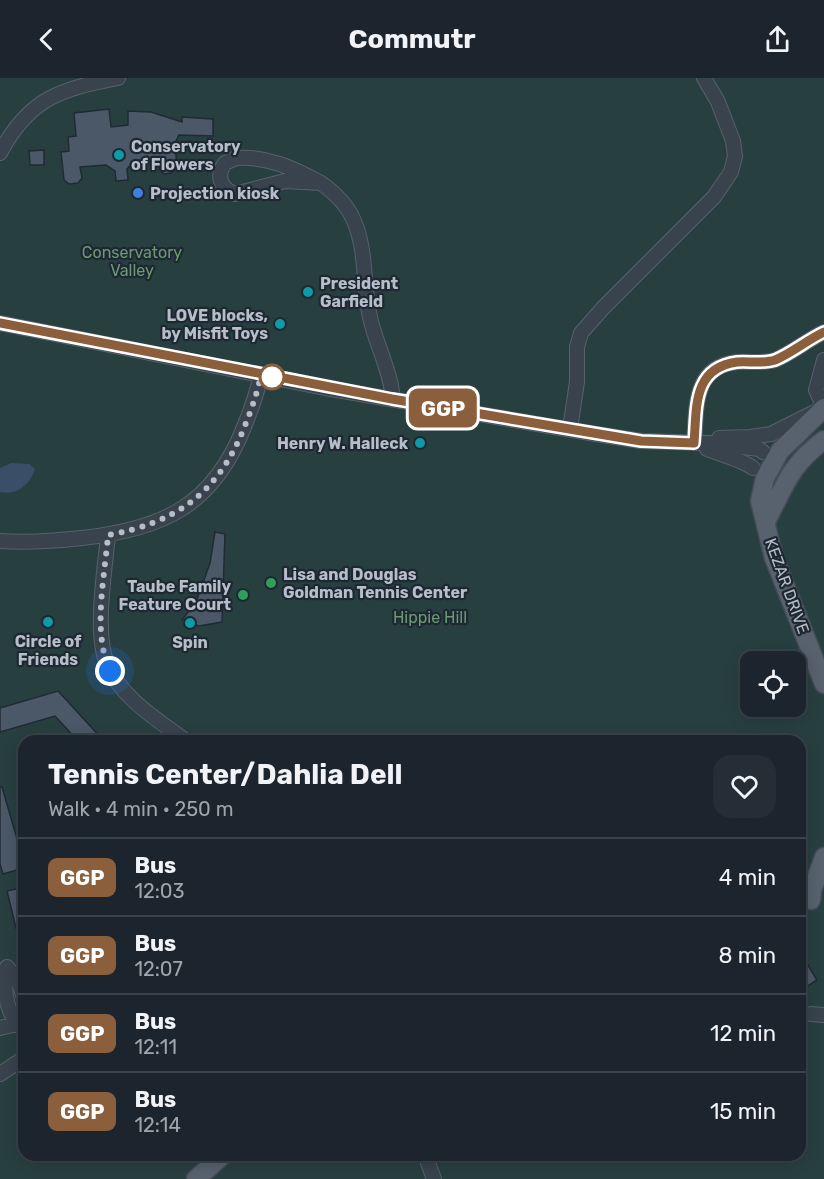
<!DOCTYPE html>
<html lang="en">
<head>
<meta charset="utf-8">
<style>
  :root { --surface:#1c252e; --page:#252d36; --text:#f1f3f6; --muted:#a0a5aa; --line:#3a424a }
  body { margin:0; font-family:Rubik,sans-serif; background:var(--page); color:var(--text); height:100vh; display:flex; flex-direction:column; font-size:22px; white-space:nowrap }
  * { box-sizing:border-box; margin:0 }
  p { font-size:20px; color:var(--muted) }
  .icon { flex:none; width:33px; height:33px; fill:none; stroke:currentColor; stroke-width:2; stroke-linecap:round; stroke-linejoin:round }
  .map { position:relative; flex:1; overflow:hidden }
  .sheet { position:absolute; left:18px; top:657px; width:788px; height:426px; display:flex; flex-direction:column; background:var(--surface); border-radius:18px; box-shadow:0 3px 15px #0003,0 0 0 2px var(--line) }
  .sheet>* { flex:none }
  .badge { padding:0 12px; border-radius:9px; font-size:21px; line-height:39px }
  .controls { position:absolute; left:740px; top:573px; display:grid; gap:12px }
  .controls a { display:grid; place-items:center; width:66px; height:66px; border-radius:12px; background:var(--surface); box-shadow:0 3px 15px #0003,0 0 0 2px var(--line); font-size:30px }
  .you { position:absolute; width:30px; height:30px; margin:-15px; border:4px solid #fff; border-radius:50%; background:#1a73e8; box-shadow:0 0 0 9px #1a73e833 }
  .map>.badge { position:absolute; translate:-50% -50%; box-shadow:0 0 0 3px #fff }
  .round { display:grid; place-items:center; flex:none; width:63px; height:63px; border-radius:18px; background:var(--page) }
  .head { display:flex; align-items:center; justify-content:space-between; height:102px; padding:0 30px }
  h1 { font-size:28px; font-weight:700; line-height:45px }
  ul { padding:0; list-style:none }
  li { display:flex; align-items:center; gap:18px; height:78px; padding:0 30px; border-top:2px solid var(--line) }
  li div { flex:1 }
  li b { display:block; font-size:22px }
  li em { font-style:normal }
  li .badge { min-width:66px; font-weight:700; text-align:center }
  header { display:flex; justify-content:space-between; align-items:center; height:78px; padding:0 30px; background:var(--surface); font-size:27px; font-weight:700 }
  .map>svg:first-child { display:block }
  .green { fill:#283f40; fill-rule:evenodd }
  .water { fill:#3a4f67 }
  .building { fill:#4b5867; stroke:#202a35; stroke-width:1.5 }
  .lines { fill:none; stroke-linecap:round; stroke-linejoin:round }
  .minor-casing { stroke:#57616c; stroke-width:16 }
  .major-casing { stroke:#424c57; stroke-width:21 }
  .minor { stroke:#39434e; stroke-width:14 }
  .major { stroke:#57626e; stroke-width:18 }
  .line-casing { stroke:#fff; stroke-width:14 }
  .line { stroke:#8b5e3c; stroke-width:9 }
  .walk { stroke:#b5bec9; stroke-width:6; stroke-dasharray:0 10.8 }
  .culture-dot { fill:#0f9aa8; stroke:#1e2833; stroke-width:2 }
  .shop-dot { fill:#3f7fe0; stroke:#1e2833; stroke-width:2 }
  .stop-dot { fill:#fff; stroke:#8b5e3c; stroke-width:3 }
  .leisure-dot { fill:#2e9e5b; stroke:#1e2833; stroke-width:2 }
  .labels { text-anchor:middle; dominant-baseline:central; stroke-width:4.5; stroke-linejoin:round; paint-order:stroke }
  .poi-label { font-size:16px; font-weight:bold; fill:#b5bec9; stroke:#1e2833; text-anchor:start }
  .park-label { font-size:16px; fill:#6c9a74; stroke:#1e2833 }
  .street-label { font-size:16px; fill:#b5bec9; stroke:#1e2833 }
</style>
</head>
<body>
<header><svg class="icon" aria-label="back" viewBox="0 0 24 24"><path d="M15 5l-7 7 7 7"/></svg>Commutr<svg class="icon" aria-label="share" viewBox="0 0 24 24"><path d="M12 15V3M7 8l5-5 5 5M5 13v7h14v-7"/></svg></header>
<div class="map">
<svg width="824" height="1101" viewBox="0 0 824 1101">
  <rect width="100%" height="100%" fill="#25313e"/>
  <path class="green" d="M0 0H824V1101H0ZM750 584H795V628H750ZM24 663H800V1077H24Z"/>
  <path class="water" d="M11 385 29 386 35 391C31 406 16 418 0 414V390Z"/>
  <path class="building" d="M109 31 111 49 128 47V33L151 34 182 44V39L213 41V58L179 57 175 65 177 90 171 95 164 96 160 92 159 80 134 83 127 91 128 102 116 103 115 93 106 87 80 89 82 100 78 105 69 106 64 102 61 74 69 73 68 59 76 58 74 35Z
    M44 72V87H30L29 73Z
    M215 454 225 456 222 544 199 548 182 542 196 524 210 485Z
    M58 613 104 663H78L55 638 0 654V630Z
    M0 709H2L24 785V790L3 796 0 786Z
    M24 809V848L16 850 7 813Z
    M800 874 817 902 800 913Z"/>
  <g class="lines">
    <g class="minor-casing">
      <path id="minor" d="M0 75C29 20 61 11 118 0
        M236 80C268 78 293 90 321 105L285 103 235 116C220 111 216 97 225 85Z
        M321 105C335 115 347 126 354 143 368 175 362 213 372 247 377 267 394 303 392 321
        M0 245 325 310 596 356 641 363 709 365 759 371 763 374
        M824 282 816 312 824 329
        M570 351 577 304V269L581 255 603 230 714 119 731 94 735 78 733 63 718 24 704 0
        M719 360 750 359 771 356 815 334
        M694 365C697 330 692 289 737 284 749 283 763 286 775 282 792 275 807 262 824 254
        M707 371C720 376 743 382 753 390
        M108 457C105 492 94 554 107 586 120 619 158 642 186 663
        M0 463C28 465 54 463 82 460 163 451 213 428 244 349 251 332 257 315 261 297
        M7 889C3 909 5 938 24 951
        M7 889 18 902 24 920
        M811 936 824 937
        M0 950 17 946
        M0 996 24 980
        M425 1077 434 1101"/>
    </g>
    <g class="major-casing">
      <path id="major" d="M824 330 780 373 765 400 760 423 774 480 824 606
        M766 443C786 407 788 389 824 362
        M811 822 812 812 824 779
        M196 1101 223 1077"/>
    </g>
    <use href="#minor" class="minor"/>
    <use href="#major" class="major"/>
  </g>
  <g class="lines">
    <g class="line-casing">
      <path id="line" d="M0 245 392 321 641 363 694 365C697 330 692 290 737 284 749 283 763 286 775 282 792 275 807 262 824 254"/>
    </g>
    <use href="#line" class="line"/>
    <path class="walk" d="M110 593C92 555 105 497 108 457 176 445 218 415 244 350 251 333 257 316 261 297L272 299"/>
  </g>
  <g class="culture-dot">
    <circle cx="119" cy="77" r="6"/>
    <circle cx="308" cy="214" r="6"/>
    <circle cx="280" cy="246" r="6"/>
    <circle cx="420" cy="365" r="6"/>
    <circle cx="48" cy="544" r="6"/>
    <circle cx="190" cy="545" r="6"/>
  </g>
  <circle class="shop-dot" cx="138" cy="115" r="6"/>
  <circle class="stop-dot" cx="272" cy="299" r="12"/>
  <g class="leisure-dot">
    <circle cx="271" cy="505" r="6"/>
    <circle cx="243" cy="517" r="6"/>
  </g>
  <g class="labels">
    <g class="poi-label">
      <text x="131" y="68">Conservatory<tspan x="131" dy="18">of Flowers</tspan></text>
      <text x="150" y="115">Projection kiosk</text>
      <text x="320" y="205">President<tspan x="320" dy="18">Garfield</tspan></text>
      <text x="268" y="237" text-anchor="end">LOVE blocks,<tspan x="268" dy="18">by Misfit Toys</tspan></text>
      <text x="408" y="365" text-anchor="end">Henry W. Halleck</text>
      <text x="283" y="496">Lisa and Douglas<tspan x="283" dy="18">Goldman Tennis Center</tspan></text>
      <text x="231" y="508" text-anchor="end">Taube Family<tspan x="231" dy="18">Feature Court</tspan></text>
      <text x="48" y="563" text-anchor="middle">Circle of<tspan x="48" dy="18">Friends</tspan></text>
      <text x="190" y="564" text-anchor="middle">Spin</text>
    </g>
    <g class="park-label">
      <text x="132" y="174">Conservatory<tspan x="132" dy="18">Valley</tspan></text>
      <text x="430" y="539">Hippie Hill</text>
    </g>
    <g class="street-label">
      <text transform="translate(787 508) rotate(70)">KEZAR DRIVE</text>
    </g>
  </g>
</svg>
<div class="controls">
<a><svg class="icon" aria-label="locate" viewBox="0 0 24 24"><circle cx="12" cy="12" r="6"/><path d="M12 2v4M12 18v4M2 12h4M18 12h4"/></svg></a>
</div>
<div class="you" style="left:110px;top:593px"></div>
<b class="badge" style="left:443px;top:330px;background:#8b5e3c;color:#fff">GGP</b>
<section class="sheet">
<div class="head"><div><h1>Tennis Center/Dahlia Dell</h1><p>Walk · 4 min · 250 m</p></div><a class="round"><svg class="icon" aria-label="heart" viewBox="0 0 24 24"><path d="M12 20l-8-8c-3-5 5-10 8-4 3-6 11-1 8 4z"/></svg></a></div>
<ul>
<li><span class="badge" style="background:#8b5e3c;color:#fff">GGP</span><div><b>Bus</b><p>12:03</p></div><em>4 min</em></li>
<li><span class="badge" style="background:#8b5e3c;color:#fff">GGP</span><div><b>Bus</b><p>12:07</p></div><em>8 min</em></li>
<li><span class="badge" style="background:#8b5e3c;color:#fff">GGP</span><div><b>Bus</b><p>12:11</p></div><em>12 min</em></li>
<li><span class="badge" style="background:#8b5e3c;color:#fff">GGP</span><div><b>Bus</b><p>12:14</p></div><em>15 min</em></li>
</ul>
</section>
</div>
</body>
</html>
